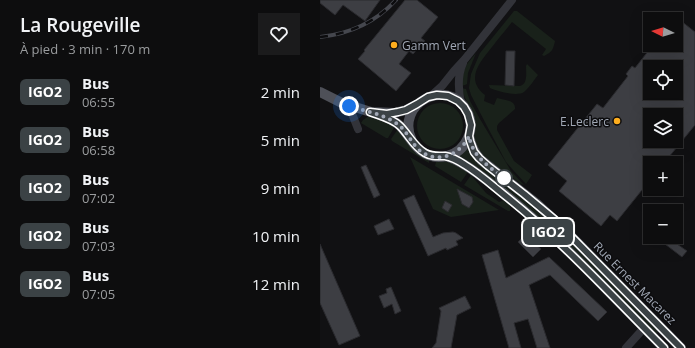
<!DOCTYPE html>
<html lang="fr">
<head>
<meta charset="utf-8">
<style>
  :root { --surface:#0d0d0e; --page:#1b1b1c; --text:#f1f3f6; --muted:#9a9c9e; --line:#2d2d2e }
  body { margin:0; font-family:"Open Sans",sans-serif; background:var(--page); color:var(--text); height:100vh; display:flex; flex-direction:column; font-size:15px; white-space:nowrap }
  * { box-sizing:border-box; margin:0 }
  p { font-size:13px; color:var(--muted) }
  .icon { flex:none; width:22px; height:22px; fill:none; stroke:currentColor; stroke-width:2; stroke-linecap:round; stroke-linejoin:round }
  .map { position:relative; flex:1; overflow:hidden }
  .sheet { display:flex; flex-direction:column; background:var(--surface); width:320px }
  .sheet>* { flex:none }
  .badge { padding:0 8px; border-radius:6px; font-size:14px; line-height:26px }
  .needle { width:26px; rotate:275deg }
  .controls { position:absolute; left:323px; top:12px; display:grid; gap:8px }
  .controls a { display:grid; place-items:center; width:40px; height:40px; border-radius:0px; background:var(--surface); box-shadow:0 4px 16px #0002,0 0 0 1px var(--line); font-size:20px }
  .you { position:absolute; width:20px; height:20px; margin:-10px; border:3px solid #fff; border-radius:50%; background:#1a73e8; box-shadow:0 0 0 6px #1a73e833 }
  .map>.badge { position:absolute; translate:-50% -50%; box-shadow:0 0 0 2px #fff }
  .round { display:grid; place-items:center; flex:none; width:42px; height:42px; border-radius:0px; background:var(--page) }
  .summary { display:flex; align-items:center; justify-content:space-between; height:68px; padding:0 20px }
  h1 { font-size:19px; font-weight:600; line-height:30px }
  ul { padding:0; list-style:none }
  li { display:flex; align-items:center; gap:12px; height:48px; padding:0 20px }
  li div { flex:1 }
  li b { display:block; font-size:15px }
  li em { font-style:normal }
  li .badge { min-width:44px; font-weight:700; text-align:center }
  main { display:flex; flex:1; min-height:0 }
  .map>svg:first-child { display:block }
  .green { fill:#19211a }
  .building { fill:#3d3e43; stroke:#2b2b2f; fill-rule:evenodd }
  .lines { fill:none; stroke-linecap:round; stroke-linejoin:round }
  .minor { stroke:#323339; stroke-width:8 }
  .major { stroke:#4e5058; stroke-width:10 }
  .rail-casing { stroke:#45474e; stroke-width:4 }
  .rail { stroke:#0c0c0e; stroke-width:2.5; stroke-dasharray:8; stroke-linecap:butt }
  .line-casing { stroke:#fff; stroke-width:9 }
  .line { stroke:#3b4245; stroke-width:6 }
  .walk { stroke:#a1a8b5; stroke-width:4; stroke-dasharray:0 7.2 }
  .poi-dot { fill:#ffae1e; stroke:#0c0c0e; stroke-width:1.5 }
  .stop-dot { fill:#fff; stroke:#3b4245; stroke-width:2 }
  .labels { text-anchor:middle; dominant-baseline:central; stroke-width:3; stroke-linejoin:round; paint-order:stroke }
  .poi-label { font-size:12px; fill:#a1a8b5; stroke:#0c0c0e; text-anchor:start }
  .street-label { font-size:12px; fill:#a1a8b5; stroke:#0c0c0e }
</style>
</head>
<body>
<main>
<section class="sheet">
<div class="summary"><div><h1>La Rougeville</h1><p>À pied · 3 min · 170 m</p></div><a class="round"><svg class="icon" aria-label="heart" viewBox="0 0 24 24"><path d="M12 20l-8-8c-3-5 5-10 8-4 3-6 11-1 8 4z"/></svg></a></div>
<ul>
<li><span class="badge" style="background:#3b4245;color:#fff">IGO2</span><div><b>Bus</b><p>06:55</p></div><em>2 min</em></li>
<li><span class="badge" style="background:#3b4245;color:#fff">IGO2</span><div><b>Bus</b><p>06:58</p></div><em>5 min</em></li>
<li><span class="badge" style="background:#3b4245;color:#fff">IGO2</span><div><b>Bus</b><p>07:02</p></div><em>9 min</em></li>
<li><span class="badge" style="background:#3b4245;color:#fff">IGO2</span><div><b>Bus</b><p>07:03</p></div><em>10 min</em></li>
<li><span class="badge" style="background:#3b4245;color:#fff">IGO2</span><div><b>Bus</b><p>07:05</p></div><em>12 min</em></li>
</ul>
</section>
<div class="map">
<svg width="375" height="348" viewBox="0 0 375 348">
  <rect width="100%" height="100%" fill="#111113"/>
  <path class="green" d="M194 11H197L235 41C233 50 232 52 224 56L222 55 226 49 192 22C186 30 179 38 172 47 161 61 144 79 165 95L164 101 174 105 177 98C184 100 196 100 195 109L179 123 177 126V130L194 161 212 175 206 184 193 170 186 162 168 128 151 95 149 88 151 74 160 53Z
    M156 53 148 73 147 84 145 85 141 86 143 72 147 64Z
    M207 64 218 75C214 80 209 88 204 92 197 97 177 91 170 88L169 85 200 86C208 84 206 73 206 66Z
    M141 88 146 89 150 101 160 119 191 171 204 185 201 184 185 172 172 163 161 154 154 142 152 111 145 98Z
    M97 126a23 23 0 1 1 46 0a23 23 0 1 1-46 0Z
    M49 116 72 123 75 126 68 138H66L41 123 43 120Z
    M78 129 95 152 109 160V163L72 141 71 139Z
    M148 148 206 202 234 226 339 331 336 334 140 157 139 155Z
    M90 157 179 210 131 217 113 209Z
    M124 161C133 162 140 167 148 172L141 182 115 166 116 162Z
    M151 175 166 193 179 202 184 200 190 204V211H188L144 185Z"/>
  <path class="building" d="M0 0H60L45 21 23 5 15 15 0 3Z
    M85 0H97L118 17 101 38 105 41 93 54 89 51 79 64 91 73 76 91 38 59 45 51 44 50Z
    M356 17 375 32V125L344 163H330V180L297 221 290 215 281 226 239 191 247 181 228 165 277 104 283 108 308 76 306 74 312 66 315 68 333 45H356ZM330 67H356V93H330ZM330 115H356V141H330Z
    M186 51H195L194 86 185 85Z
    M46 165 60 195 54 198 51 191 41 167Z
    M137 189 152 197 153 202 149 208 142 204Z
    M94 195 113 237 123 233 133 232 136 233 143 238 136 241 138 245 127 250 126 248 108 256 83 200Z
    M125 201 132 205 128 212 122 208Z
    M69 219 74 229 58 235 54 226Z
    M205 235 221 249 213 257 198 242Z
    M344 237H347L367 251 362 257 341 241Z
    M0 244 40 336 19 345 0 303Z
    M178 250 186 278 229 257 287 312 278 321 230 275 209 285 230 348H217L208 319 194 323 201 348H189L162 255Z
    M71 287 81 311 75 314 72 304 64 308 59 296 67 293 66 289Z
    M145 296 151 308 137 315 131 348H112L116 343 121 311 119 308Z"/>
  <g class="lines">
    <path class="minor" d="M111 96 122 86 134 71 145 59 192 0
      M141 103C138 89 137 76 143 63
      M29 106 38 129
      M306 348 324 328"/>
    <path class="major" d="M0 92 22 103 51 112 74 113 86 110 96 105
      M51 112C60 115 70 118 78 124 87 132 91 143 100 150 116 163 140 157 148 138 152 129 151 119 147 111 128 76 74 103 92 141
      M149 136C151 145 155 154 161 160L217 204 244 229 361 348
      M126 156C147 163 164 179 182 192 241 239 291 295 344 348"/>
    <g class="rail-casing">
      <path id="rail" d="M0 37C29 34 56 22 76 0"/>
    </g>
    <use href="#rail" class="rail"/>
  </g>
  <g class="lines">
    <g class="line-casing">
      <path id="line" d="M344 348C293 297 244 243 188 198 174 187 160 174 145 165 139 161 132 157 125 156 117 156 112 157 105 153 94 147 89 135 80 126 73 119 61 116 50 112L67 114 78 112 86 110 97 104 108 97 117 95 128 96 138 101 144 107 148 114 151 125 149 136 150 141 154 152 159 158 168 166 204 194 234 219 361 348"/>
    </g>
    <use href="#line" class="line"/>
    <path class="walk" d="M29 106C45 111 62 114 76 123 86 129 90 141 98 149 115 165 140 156 149 136 153 158 169 166 185 179L184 178"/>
  </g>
  <g class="poi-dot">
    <circle cx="74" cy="45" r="4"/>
    <circle cx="297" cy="121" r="4"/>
  </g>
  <circle class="stop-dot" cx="184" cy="178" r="8"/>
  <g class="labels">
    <g class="poi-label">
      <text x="82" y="45">Gamm Vert</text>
      <text x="289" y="121" text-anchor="end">E.Leclerc</text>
    </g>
    <g class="street-label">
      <text transform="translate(315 283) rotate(45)">Rue Ernest Macarez</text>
    </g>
  </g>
</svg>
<div class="controls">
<a><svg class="needle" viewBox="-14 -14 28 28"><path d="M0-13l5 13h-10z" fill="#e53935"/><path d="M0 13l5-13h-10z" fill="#9a9c9e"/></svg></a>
<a><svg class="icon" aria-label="locate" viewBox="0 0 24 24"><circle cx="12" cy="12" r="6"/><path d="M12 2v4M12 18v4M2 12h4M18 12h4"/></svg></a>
<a><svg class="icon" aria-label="layers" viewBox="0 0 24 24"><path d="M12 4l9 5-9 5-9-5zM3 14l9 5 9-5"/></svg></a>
<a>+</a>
<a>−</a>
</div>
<div class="you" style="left:29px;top:106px"></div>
<b class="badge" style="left:228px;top:232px;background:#3b4245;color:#fff">IGO2</b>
</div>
</main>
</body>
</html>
